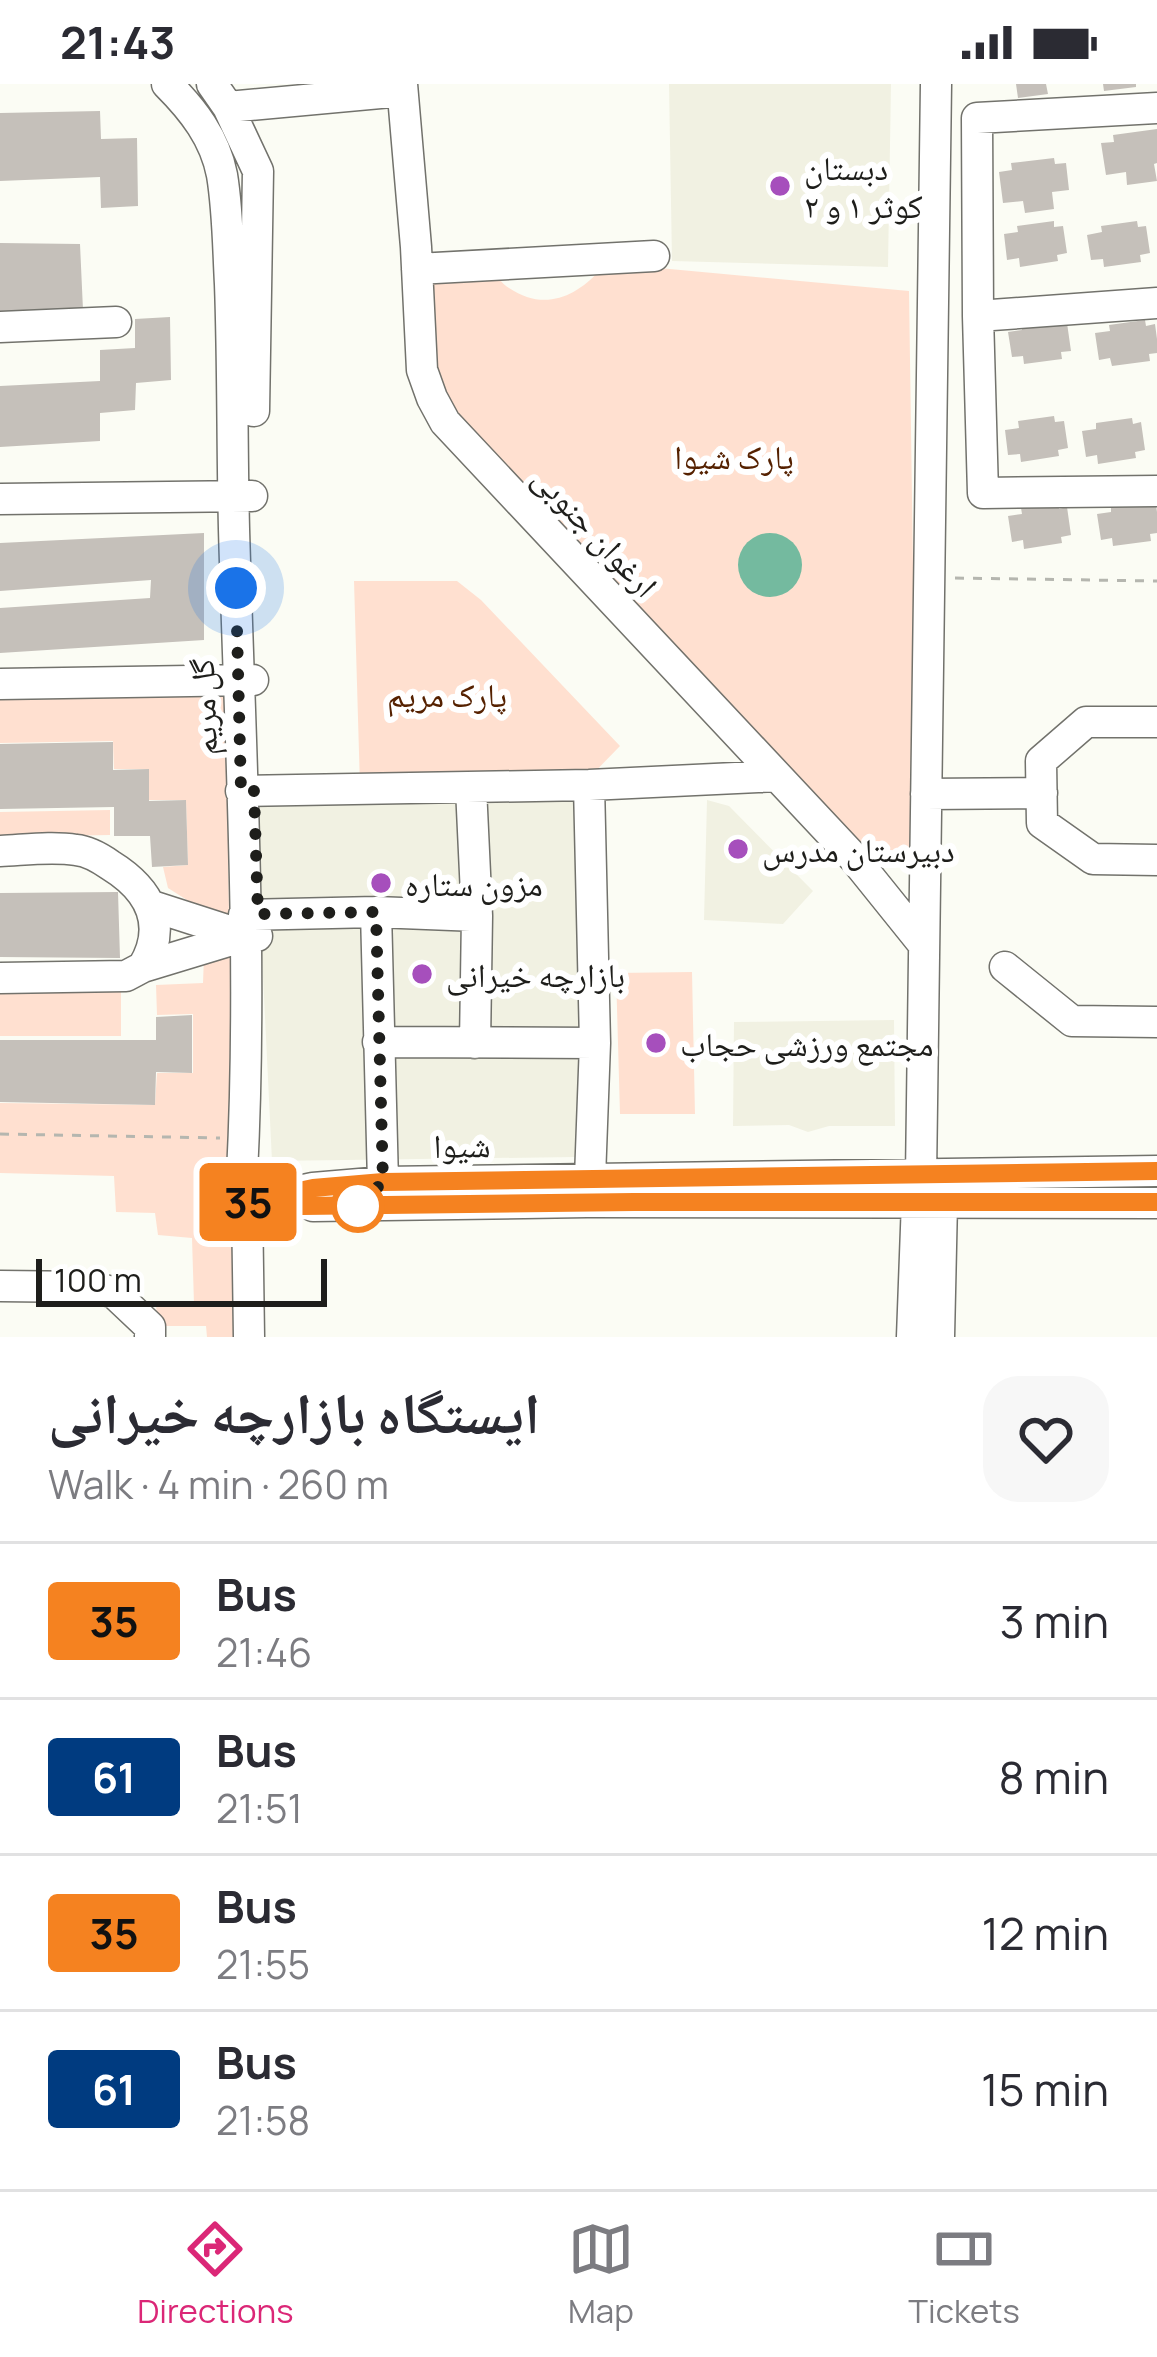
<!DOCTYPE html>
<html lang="en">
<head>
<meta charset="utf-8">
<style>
  :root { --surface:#fff; --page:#f7f7f7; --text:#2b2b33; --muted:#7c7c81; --line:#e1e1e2; --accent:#db2777 }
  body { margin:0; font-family:Manrope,"Noto Naskh Arabic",sans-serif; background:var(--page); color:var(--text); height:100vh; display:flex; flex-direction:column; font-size:45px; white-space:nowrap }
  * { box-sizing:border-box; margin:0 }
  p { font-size:39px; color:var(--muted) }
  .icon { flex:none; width:66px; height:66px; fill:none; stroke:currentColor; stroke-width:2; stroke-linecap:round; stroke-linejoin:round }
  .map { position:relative; height:1253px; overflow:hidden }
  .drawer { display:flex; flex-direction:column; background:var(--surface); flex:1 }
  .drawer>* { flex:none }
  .badge { padding:0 24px; border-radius:9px; font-size:42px; line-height:78px }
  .scale { position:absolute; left:36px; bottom:30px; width:291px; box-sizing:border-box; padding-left:12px; border:6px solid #1e1e1b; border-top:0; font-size:33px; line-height:42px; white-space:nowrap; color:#1e1e1b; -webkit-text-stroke:9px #fff; paint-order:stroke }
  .you { position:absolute; width:60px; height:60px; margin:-30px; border:9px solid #fff; border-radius:50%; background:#1a73e8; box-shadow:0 0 0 18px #1a73e833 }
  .map>.badge { position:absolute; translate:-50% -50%; box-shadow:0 0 0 6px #fff }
  .round { display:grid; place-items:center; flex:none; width:126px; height:126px; border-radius:36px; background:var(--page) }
  .head { display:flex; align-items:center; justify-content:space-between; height:204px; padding:0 48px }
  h1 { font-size:57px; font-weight:800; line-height:90px }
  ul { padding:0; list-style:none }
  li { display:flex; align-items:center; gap:36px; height:156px; padding:0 48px; border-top:3px solid var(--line) }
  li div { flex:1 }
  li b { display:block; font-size:45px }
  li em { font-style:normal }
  li .badge { min-width:132px; font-weight:700; text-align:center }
  .status { display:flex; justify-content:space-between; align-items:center; height:84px; padding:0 60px; background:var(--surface); direction:ltr }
  .status svg { height:33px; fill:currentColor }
  .tab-bar { display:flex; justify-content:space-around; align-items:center; height:168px; border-top:3px solid var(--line); background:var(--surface); font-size:33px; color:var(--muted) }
  .tab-bar a { display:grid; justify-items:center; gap:6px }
  .tab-bar .selected { color:var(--accent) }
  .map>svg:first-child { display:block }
  .built { fill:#f1f1e2 }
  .green { fill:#ffe0d0 }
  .water { fill:#74ba9f }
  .building { fill:#c5c0ba }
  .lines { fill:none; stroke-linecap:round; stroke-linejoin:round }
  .minor-casing { stroke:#72726c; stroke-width:33 }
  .path { stroke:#b5b6af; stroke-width:3; stroke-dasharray:9 9; stroke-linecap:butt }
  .minor { stroke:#fff; stroke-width:30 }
  .line-casing { stroke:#fff; stroke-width:27 }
  .line { stroke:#f58220; stroke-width:18 }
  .walk { stroke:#1e1e1b; stroke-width:12; stroke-dasharray:0 21.6 }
  .poi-dot { fill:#a64fbc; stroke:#fff; stroke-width:4.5 }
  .stop-dot { fill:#fff; stroke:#f58220; stroke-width:6 }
  .labels { text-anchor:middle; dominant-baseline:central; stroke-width:12; stroke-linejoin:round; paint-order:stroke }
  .poi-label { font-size:33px; fill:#1e1e1b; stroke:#fff; text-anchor:start }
  .park-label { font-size:33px; fill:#552100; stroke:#fff }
  .street-label { font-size:33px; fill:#1e1e1b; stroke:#fff }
</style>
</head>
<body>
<div class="status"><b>21:43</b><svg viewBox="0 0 49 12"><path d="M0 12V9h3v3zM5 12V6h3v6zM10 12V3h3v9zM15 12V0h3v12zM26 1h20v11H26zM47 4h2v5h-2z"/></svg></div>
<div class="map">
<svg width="1157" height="1253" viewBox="0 0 1157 1253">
  <rect width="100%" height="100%" fill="#fbfcf4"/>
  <path class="built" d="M669 0H891L888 183 672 177Z
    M589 701 575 1073 272 1077 254 707Z
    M707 716 729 722 813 807 783 840 704 836Z
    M894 936 895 1042H829L808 1048 789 1041 733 1042 734 938Z"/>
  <path class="green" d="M429 184C444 184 474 182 487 186 495 189 502 200 509 204 543 227 575 214 600 186L659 184 909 207 917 757C914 776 902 781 884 781L871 770 665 558 460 341 433 293Z
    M354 497H457L481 516 620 662 585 698 360 703Z
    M226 612 229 831 209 830 168 804 163 783 188 781 186 716H149V685H114L113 657 0 659V616Z
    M110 726V751L0 753V728Z
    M204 872H230L234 1253H207L206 1242H158L156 1221 194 1220 192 1154 158 1151 155 1129 116 1128 114 1092 0 1089V1019L155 1021 157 989H193V930L157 931 156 901 203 899Z
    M692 888 695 1030H620L616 889Z
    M121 900V952H0V902Z"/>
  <path class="water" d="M738 481a32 32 0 1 1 64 0a32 32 0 1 1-64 0Z"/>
  <path class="building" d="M1016 0H1046L1048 10 1018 14Z
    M1103 0H1136V3L1104 7Z
    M100 27 101 55 137 54 138 122 101 124 100 93 0 97V29Z
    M1157 45V79L1154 80 1157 97 1127 101 1126 88 1106 91 1101 59 1114 58 1113 51Z
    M1054 74 1055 80 1066 79 1069 106 1052 108 1054 125 1025 129 1023 117 1003 119 999 88 1012 86 1011 79Z
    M1054 137V143L1063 142 1067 169 1057 171 1058 177 1020 183 1019 174 1007 176 1004 150 1018 148 1017 142Z
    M1137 137 1138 143 1146 142 1150 169 1140 171 1141 178 1104 183 1103 175 1091 176 1087 151 1102 148 1101 142Z
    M0 159 80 160 83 226 0 227Z
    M170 233 171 296 136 299 135 326 100 329V357L0 363V302L100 297V266L135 264V235Z
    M1145 236 1146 242 1155 240 1157 255V269L1149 270 1150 277 1112 282 1110 274 1099 276 1095 249 1110 247 1109 241Z
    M1067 239 1071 267 1061 268 1062 275 1024 280 1023 272 1012 273 1008 248 1022 246 1021 240Z
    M1054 332 1055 338 1064 337 1068 364 1058 366 1059 372 1021 378 1020 370 1008 371 1005 346 1019 344 1018 337Z
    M1132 334 1133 340 1141 338 1145 366 1135 368 1136 374 1098 380 1097 371 1086 373 1082 347 1096 345V339Z
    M1147 416V422L1156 421 1157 428V449L1150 450 1151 457 1113 462 1112 454 1101 456 1097 430 1111 428V422Z
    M1058 418 1059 425 1067 423 1071 451 1061 453 1062 459 1024 465 1023 456 1012 458 1008 432 1022 430 1021 424Z
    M204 449V556L0 569V524L150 514 151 496 0 507V459Z
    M113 658V686L149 685V717L186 716 188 781 152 783 150 752H114V723L0 725V660Z
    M118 808 120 874 0 873V809Z
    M192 931V989L156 988 155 1021 0 1018V956H156V933Z"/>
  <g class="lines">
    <g class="minor-casing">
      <path id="minor" d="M167 0C193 26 215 54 222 91 228 127 228 164 230 200 233 282 232 364 234 445 240 660 253 876 242 1090L247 1118 249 1253
        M212 0 228 23 258 87 254 327
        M402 0 416 163 422 286 432 314 445 338 854 774 924 861
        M228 23 402 7
        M1157 24 977 34 978 232 983 409 1157 407
        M417 185 654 172
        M978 232 1157 219
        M0 243 116 238
        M0 415 252 412
        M0 600 253 596
        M1157 638H1086L1041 677 1042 739 1093 775 1157 776
        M589 701 595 959 590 1094
        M471 704 477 832 475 959
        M241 707 589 701 777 692
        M926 710 1042 709
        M0 767C24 766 52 762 76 766 88 767 100 774 110 781 149 805 169 840 143 883
        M152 822 245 852
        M376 828 383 1098
        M244 831 376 828 477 832
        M1005 883 1072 937 1157 938
        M0 894 126 892 143 883 245 852H257
        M378 958 595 959
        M921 1092 936 0
        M247 1118 313 1104 383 1098 1157 1087
        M313 1122 587 1118 1157 1119
        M0 1202 89 1203 113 1208 150 1243V1253
        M912 1253 917 1117
        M939 1253 942 1118"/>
    </g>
    <path class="path" d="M955 494 1157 497
      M0 1050 220 1054"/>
    <use href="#minor" class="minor"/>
  </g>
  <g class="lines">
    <g class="line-casing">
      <path id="line" d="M1157 1087 383 1098 313 1104 248 1118 302 1122 634 1118H1157"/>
    </g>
    <use href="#line" class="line"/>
    <path class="walk" d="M236 504 241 707H254L258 830 376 828 383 1098 358 1122"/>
  </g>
  <g class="poi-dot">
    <circle cx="780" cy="102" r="12"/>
    <circle cx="738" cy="765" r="12"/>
    <circle cx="381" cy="799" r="12"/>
    <circle cx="422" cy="890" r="12"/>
    <circle cx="656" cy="959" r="12"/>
  </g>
  <circle class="stop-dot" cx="358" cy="1122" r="24"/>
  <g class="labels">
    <g class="poi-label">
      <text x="804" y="83">دبستان<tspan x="804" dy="38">کوثر ۱ و ۲</tspan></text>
      <text x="762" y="765">دبیرستان مدرس</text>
      <text x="405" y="799">مزون ستاره</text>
      <text x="446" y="890">بازارچه خیرانی</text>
      <text x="680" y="959">مجتمع ورزشی حجاب</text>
    </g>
    <g class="park-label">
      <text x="734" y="372">پارک شیوا</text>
      <text x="447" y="610">پارک مریم</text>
    </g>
    <g class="street-label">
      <text transform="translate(596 447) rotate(47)">ارغوان جنوبی</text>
      <text transform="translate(203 623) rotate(-92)">گل مریم</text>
      <text transform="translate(462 1061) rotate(-1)">شیوا</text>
    </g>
  </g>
</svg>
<div class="scale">100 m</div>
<div class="you" style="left:236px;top:504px"></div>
<b class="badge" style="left:248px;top:1118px;background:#f58220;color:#111">35</b>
</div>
<section class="drawer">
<div class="head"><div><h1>ایستگاه بازارچه خیرانی</h1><p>Walk · 4 min · 260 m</p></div><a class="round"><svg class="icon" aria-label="heart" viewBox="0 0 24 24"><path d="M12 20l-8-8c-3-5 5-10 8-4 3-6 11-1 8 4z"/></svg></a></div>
<ul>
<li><span class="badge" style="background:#f58220;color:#111">35</span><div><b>Bus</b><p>21:46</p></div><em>3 min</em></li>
<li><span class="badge" style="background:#003b80;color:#fff">61</span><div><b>Bus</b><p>21:51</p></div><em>8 min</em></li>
<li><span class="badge" style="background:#f58220;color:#111">35</span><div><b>Bus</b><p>21:55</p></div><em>12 min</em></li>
<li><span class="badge" style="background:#003b80;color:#fff">61</span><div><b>Bus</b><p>21:58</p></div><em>15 min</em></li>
</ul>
</section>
<nav class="tab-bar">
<a class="selected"><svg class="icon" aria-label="directions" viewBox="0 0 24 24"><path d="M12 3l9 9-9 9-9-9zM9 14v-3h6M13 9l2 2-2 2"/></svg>Directions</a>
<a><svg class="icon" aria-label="map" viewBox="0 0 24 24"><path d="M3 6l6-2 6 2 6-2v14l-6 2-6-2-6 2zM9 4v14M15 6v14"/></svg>Map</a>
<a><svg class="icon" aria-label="tickets" viewBox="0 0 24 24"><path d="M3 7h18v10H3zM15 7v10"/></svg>Tickets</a>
</nav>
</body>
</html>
